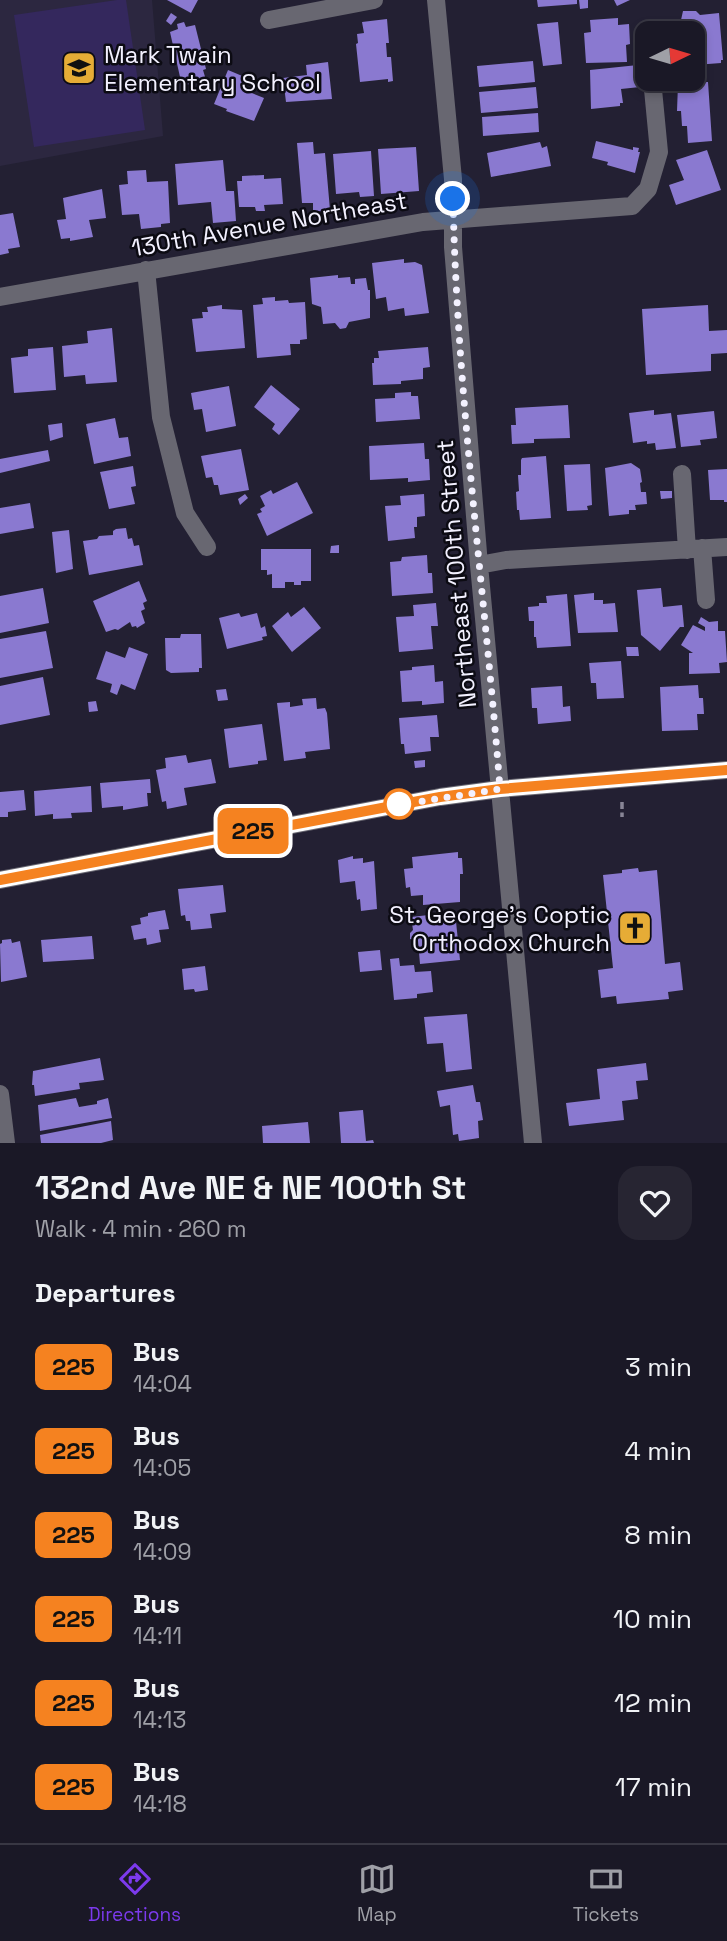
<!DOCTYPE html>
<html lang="en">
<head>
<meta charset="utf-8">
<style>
  :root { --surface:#1a1826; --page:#272532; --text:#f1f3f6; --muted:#9fa0a7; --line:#383743; --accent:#7c3aed }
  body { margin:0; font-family:"Space Grotesk",sans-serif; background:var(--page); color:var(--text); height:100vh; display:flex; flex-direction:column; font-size:26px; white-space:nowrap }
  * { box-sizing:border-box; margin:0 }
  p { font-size:23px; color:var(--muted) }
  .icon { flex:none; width:38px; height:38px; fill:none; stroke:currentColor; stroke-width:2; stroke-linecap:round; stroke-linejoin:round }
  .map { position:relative; height:1143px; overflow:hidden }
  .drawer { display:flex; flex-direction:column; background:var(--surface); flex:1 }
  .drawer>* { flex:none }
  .badge { padding:0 14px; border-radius:10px; font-size:24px; line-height:46px }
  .needle { width:46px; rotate:85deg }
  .tools { position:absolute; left:635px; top:21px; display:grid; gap:14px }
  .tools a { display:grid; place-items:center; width:70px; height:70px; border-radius:14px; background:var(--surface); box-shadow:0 4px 10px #0003,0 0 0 2px var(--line); font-size:35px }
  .you { position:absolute; width:35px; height:35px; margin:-18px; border:5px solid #fff; border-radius:50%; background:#1a73e8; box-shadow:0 0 0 10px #1a73e833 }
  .map>.badge { position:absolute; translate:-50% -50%; box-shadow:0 0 0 4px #fff }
  h2 { padding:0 35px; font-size:26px; line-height:63px }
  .round { display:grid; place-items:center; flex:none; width:74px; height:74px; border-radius:21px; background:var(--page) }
  .headline { display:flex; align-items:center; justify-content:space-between; height:119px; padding:0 35px }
  h1 { font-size:33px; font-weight:600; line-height:52px }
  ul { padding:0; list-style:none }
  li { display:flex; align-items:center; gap:21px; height:84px; padding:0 35px }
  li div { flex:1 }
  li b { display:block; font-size:26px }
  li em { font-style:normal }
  li .badge { min-width:77px; font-weight:700; text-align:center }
  .tab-bar { display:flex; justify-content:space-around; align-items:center; height:98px; border-top:2px solid var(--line); background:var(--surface); font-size:19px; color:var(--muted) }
  .tab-bar a { display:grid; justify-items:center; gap:4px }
  .tab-bar .selected { color:var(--accent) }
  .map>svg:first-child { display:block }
  .built { fill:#2c2740 }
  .green { fill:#34285d }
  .building { fill:#8a79d0 }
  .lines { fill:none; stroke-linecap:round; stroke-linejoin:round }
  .path { stroke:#888596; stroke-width:3.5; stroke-dasharray:7 3.5; stroke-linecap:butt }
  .minor { stroke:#686771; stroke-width:18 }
  .line-casing { stroke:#fff; stroke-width:16 }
  .line { stroke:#f58220; stroke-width:10 }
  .walk { stroke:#f3f1ff; stroke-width:7; stroke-dasharray:0 12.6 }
  .stop-dot { fill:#fff; stroke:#f58220; stroke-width:3.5 }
  .labels { text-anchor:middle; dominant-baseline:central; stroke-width:5; stroke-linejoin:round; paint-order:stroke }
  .poi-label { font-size:24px; fill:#f3f1ff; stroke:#0c0b13; text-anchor:start }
  .street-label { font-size:24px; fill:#f3f1ff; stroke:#0c0b13 }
</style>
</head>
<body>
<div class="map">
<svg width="727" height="1143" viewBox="0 0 727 1143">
  <rect width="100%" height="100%" fill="#232033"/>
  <path class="built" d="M0 0H152L163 136 0 166Z"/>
  <path class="green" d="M117 0H126L145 130 34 147 14 15Z"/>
  <path class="building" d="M167 0H198L191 13Z
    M537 0H577V4L538 7Z
    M579 0H588V8L580 9Z
    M614 0H630L617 6Z
    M683 11H696L700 15 719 13 723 60H721V63L695 65 693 33H670L669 21 681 20Z
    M171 13 177 17 171 25 166 21Z
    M618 18V25L629 24 630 44 626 45 627 62 586 63 584 33 591 32 590 20Z
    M387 19 389 43H386L387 57H391L393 81 388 82V79L360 82 356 44 358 43 357 34 364 33 362 22Z
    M184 22 186 27 195 25 206 69 203 70 206 80 182 86 170 32 178 29 177 24Z
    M558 22 562 64 543 66 537 24Z
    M533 61 535 82 479 87 477 66Z
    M328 62 332 99 286 102 283 78 307 75 306 65Z
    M638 65 640 87 621 89 623 103H620V106L591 109 590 70Z
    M228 70 247 78 242 89 264 98 254 121 226 111 227 109 214 104Z
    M708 82 712 141 688 143 687 126H682L681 111H677L678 84Z
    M536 87 538 108 481 113 479 92Z
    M538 113 539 132 483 136 482 117Z
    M596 141 633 150V147L639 148 638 152H640L635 173 607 165 608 162 592 158Z
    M313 142 314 154 325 153 330 210 313 212V203H302L297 143Z
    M540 142 542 148 547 146 551 166 491 177 487 153Z
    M416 147 419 191 381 194 378 149Z
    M707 150 721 190 676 205 669 185 684 180 676 160Z
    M371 151 374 196 360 197 359 192 336 194 333 154Z
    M223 160 226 191H234L236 221 213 223 211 202 178 205 175 164Z
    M146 170 147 182 168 181 170 223 161 224V227L141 229 139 214 122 215 119 185 128 184 127 171Z
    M264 175V179L281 178 283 204 264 205 265 211H256L255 207H239L237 181H242V176Z
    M102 189 106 218 89 220 93 237 70 241V238L61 239 57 220 66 219 63 198Z
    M13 213 20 247 8 249 9 253 0 255V215Z
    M404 259V263L415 262 422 265 429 313 405 316 404 308 388 311 386 297 376 299 372 263Z
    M338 275V278L350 277 351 284H355V279L366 278 368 290H370V318L349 322 346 328 340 329 335 323 323 324 321 307 312 304 310 278Z
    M275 297V301L288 300 289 303 305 302 307 339 300 340V344H290L291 355 257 358 253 305 263 304 262 298Z
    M222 305V309L242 310 245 348 196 352 192 319 203 318 202 312H208L207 307Z
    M708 305 709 331 727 330V353L711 354V371L646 375 642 309Z
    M112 328 117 382 86 384 85 375 64 377 62 346 88 343 87 331Z
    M53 347 56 390 14 393 11 358 28 356V349Z
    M428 347 430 367 423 368V379L401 381V384L373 385 372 363H374V358H379L378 351Z
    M271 385 300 409 279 435 272 429 275 424 254 407Z
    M229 386 236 426 206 432 202 409 194 410 191 393Z
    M411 392V396H418L420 419 376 422 375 399 395 398V393Z
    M568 405 570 438 534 439V443L512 444 511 425H516L515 408Z
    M654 410V415L671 413 676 448 656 450 655 443 647 444V441L633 443 629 413Z
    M714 411 717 438 700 440 701 445 681 447 677 415Z
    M115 418 119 438 128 437 131 456 94 464 86 424Z
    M62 423 63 437 50 441 48 425Z
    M424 443 425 459H429L430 480 408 482V478L370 480 369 446Z
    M241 449 249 490 220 495 218 485H214L212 477 206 478 201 456Z
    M48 450 50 461 0 473V459Z
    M546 456 551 518 520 520 519 510H517L516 492 519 491 518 475H521V460L522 458Z
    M631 463 640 469 642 482 640 483 641 492H646L647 504 635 505 636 510H629V514L609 516 605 468Z
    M590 464 592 505 587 506 588 510 567 511 564 465Z
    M133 466 136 486 131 487 135 504 109 509 100 472Z
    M727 469V502H724V500H710L708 470Z
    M297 482 313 513 267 536 257 514 262 512 260 509 265 506 260 496 271 490 273 494Z
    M660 491H672V498L661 499Z
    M245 494 248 498 240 505 238 499Z
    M424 494 425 516 417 517V527H414L415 538 388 541 385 506 401 505 400 496Z
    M30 503 34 528 0 534V508Z
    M126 528 128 539 132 538 134 546 139 545 143 565 89 575 83 541 97 539 99 536 113 535V531L116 529Z
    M69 530 73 569 56 573 52 532Z
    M339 545V553H330L331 546Z
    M261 549H311V581H301V585H294V582H285V588H272V574L267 575V570H261Z
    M427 555 428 573H432L433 593 392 596 390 562 401 561 402 557Z
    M139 581 147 601 143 603 145 609 141 611 145 623 137 628 136 626 132 627 130 622 118 630 115 629 106 632 93 601Z
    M43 588 49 623 0 633V596Z
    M661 588 663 607 682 605 684 627H680L660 651 641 635 637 590Z
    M594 593V600H603V604L615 603 618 632 578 633 574 595Z
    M567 594 571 646 537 648 536 637H534V621H529L528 607 539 606V603H547L546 596Z
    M436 603 438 626H431L433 649 399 652 396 617 414 616 413 605Z
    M304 607 321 628 292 652 272 626 288 612 291 617Z
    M239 613 241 617 257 613 261 628 265 626 267 636 262 637 263 640 227 649 219 618Z
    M701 617 709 622 718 621V631H725L727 662 719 663 720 673 689 674V653H693L681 645 693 625 705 631V627L698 623Z
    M46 631 53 668 0 678V639Z
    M181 634H201L202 668H199V672L171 673 166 670 165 638H180Z
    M129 647 148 654 135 690 121 684 117 695 110 692 112 684 96 679 106 651 125 658Z
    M626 647H638L639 656H627Z
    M621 661 624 698 597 699 596 683H591L589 663Z
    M434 665 435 682 443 681 444 703 422 705V701L402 702 400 671 412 670V667Z
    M43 677 50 715 0 725V686Z
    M698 685 699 698H703L704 714H697L698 730 662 731 660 687Z
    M562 686 563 707 570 706 571 721 538 724 537 708H532L531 688Z
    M226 689 228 700 218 701 216 690Z
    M316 698 317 709 325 708 327 713 330 749 305 752 306 758 284 761 277 703 290 702V707L303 705 302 699Z
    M96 701 98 711 89 712 88 702Z
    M437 715 439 737H430L431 751 405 754 404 744H401L399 718Z
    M262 724 267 760 258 761V764L229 768 224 729Z
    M186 755 188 763 211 759 216 783 184 788 187 805 167 809 166 801 162 802 156 770 166 768 165 758Z
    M425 760V767L415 768 414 761Z
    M150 779 151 793H147L148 806 123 810V806L102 808 100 783Z
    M91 786 92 812 71 813 72 818 53 819V814L35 816 34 791Z
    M24 790 26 810 8 812V817H0V792Z
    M458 852V858H462L463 874H460V902L423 905V895L411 896 410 887 406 888 404 869 413 868 412 857Z
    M353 856V859L363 858V863L374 861 377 909 361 911 360 899 357 900 355 881 340 883 338 860Z
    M638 868 639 872 657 870 665 964 680 962 683 990 668 992 669 999 617 1004 616 996 601 998 598 970 613 968 603 875 622 873V870Z
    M223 885 226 912 210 914 212 928 191 930 190 921H186L185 915 181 916 178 889Z
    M165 910 169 929 159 930 161 942 147 945 146 938 134 940 131 926 141 924 140 918 148 916V913Z
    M455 912 460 960 420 964 418 941 410 939V933L413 930 411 917Z
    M92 936 94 959 43 962 41 940Z
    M11 939 12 943 20 941 27 977 1 982 0 944 2 943V940Z
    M380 950 382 970 360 972 358 952Z
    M399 958 400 966 414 965 415 972 431 971 433 992 417 994V998L394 1000 390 959Z
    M205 966 208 990 195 992 194 989 184 990 182 969Z
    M467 1014 472 1069 446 1072 443 1043 427 1044 424 1017Z
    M100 1058 104 1080 79 1083 80 1089 35 1096 34 1085H32L33 1071Z
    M646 1063 648 1080 636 1081 638 1099 622 1101 624 1120 569 1126 566 1103 600 1099 597 1069Z
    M473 1085 476 1102H480L483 1120 478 1121 479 1138 459 1141 458 1134 453 1135 450 1105 440 1107 437 1091Z
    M76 1098 79 1107 97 1104V1101L108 1098 112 1118 40 1131 38 1105Z
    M363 1110 366 1141 373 1140 374 1143H341L339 1112Z
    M111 1121 113 1140 101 1143H41L40 1135Z
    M308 1122 310 1143H263L262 1126Z"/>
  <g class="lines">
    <path class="path" d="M622 802V817"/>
    <path class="minor" d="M436 0 453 179V247L479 565 533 1143
      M269 20 374 0
      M146 270 161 417 185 513 207 547
      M0 297 423 222 632 206 648 189 659 152 652 79
      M682 474 687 550
      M702 548 706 600
      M479 565 506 560 727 547
      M0 880 440 797 500 789 727 770
      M0 1094 6 1143"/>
  </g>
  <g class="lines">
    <g class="line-casing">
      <path id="line" d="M0 880 440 797 500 789 727 770"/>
    </g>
    <use href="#line" class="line"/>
    <path class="walk" d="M399 804 392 806 500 789C485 593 457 395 453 199"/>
  </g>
  <defs>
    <g id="school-square" transform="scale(1.75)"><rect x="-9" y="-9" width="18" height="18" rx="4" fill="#e6ac36" stroke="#0c0b13"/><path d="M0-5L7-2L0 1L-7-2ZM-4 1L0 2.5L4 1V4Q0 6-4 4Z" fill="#111"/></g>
    <g id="church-square" transform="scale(1.75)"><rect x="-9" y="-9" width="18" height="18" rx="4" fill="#e6ac36" stroke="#0c0b13"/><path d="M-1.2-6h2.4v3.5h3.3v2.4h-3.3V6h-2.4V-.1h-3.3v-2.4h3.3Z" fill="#111"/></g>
  </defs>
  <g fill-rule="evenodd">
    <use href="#school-square" x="79" y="68"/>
    <use href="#church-square" x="635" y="928"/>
  </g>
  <circle class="stop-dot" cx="399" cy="804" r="14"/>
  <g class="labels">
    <g class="poi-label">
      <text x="104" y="54">Mark Twain<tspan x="104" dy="28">Elementary School</tspan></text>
      <text x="610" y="914" text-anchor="end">St. George's Coptic<tspan x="610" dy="28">Orthodox Church</tspan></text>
    </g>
    <g class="street-label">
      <text transform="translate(269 224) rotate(-10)">130th Avenue Northeast</text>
      <text transform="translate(456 574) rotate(-95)">Northeast 100th Street</text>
    </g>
  </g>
</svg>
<div class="tools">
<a><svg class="needle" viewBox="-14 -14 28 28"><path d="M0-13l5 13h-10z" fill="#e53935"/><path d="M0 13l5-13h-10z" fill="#9fa0a7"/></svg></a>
</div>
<div class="you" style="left:453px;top:199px"></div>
<b class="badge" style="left:253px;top:831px;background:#f58220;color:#111">225</b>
</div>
<section class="drawer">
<div class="headline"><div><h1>132nd Ave NE &amp; NE 100th St</h1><p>Walk · 4 min · 260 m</p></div><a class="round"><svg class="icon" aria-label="heart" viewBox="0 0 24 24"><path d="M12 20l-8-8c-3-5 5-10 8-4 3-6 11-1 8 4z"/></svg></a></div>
<h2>Departures</h2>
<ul>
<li><span class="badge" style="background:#f58220;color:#111">225</span><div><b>Bus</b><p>14:04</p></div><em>3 min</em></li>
<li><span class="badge" style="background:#f58220;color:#111">225</span><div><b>Bus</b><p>14:05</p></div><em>4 min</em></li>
<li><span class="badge" style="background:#f58220;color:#111">225</span><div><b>Bus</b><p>14:09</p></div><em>8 min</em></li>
<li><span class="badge" style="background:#f58220;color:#111">225</span><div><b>Bus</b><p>14:11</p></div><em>10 min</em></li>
<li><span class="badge" style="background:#f58220;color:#111">225</span><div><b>Bus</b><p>14:13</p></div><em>12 min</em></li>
<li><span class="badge" style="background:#f58220;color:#111">225</span><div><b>Bus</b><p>14:18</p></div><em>17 min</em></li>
</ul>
</section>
<nav class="tab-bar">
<a class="selected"><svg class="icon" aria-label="directions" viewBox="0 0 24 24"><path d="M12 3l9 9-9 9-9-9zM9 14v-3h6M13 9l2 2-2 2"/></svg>Directions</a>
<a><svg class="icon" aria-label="map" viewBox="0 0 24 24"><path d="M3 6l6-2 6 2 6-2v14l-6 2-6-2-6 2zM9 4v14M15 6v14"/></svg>Map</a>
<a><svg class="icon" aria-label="tickets" viewBox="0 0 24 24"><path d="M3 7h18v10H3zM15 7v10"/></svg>Tickets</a>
</nav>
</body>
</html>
